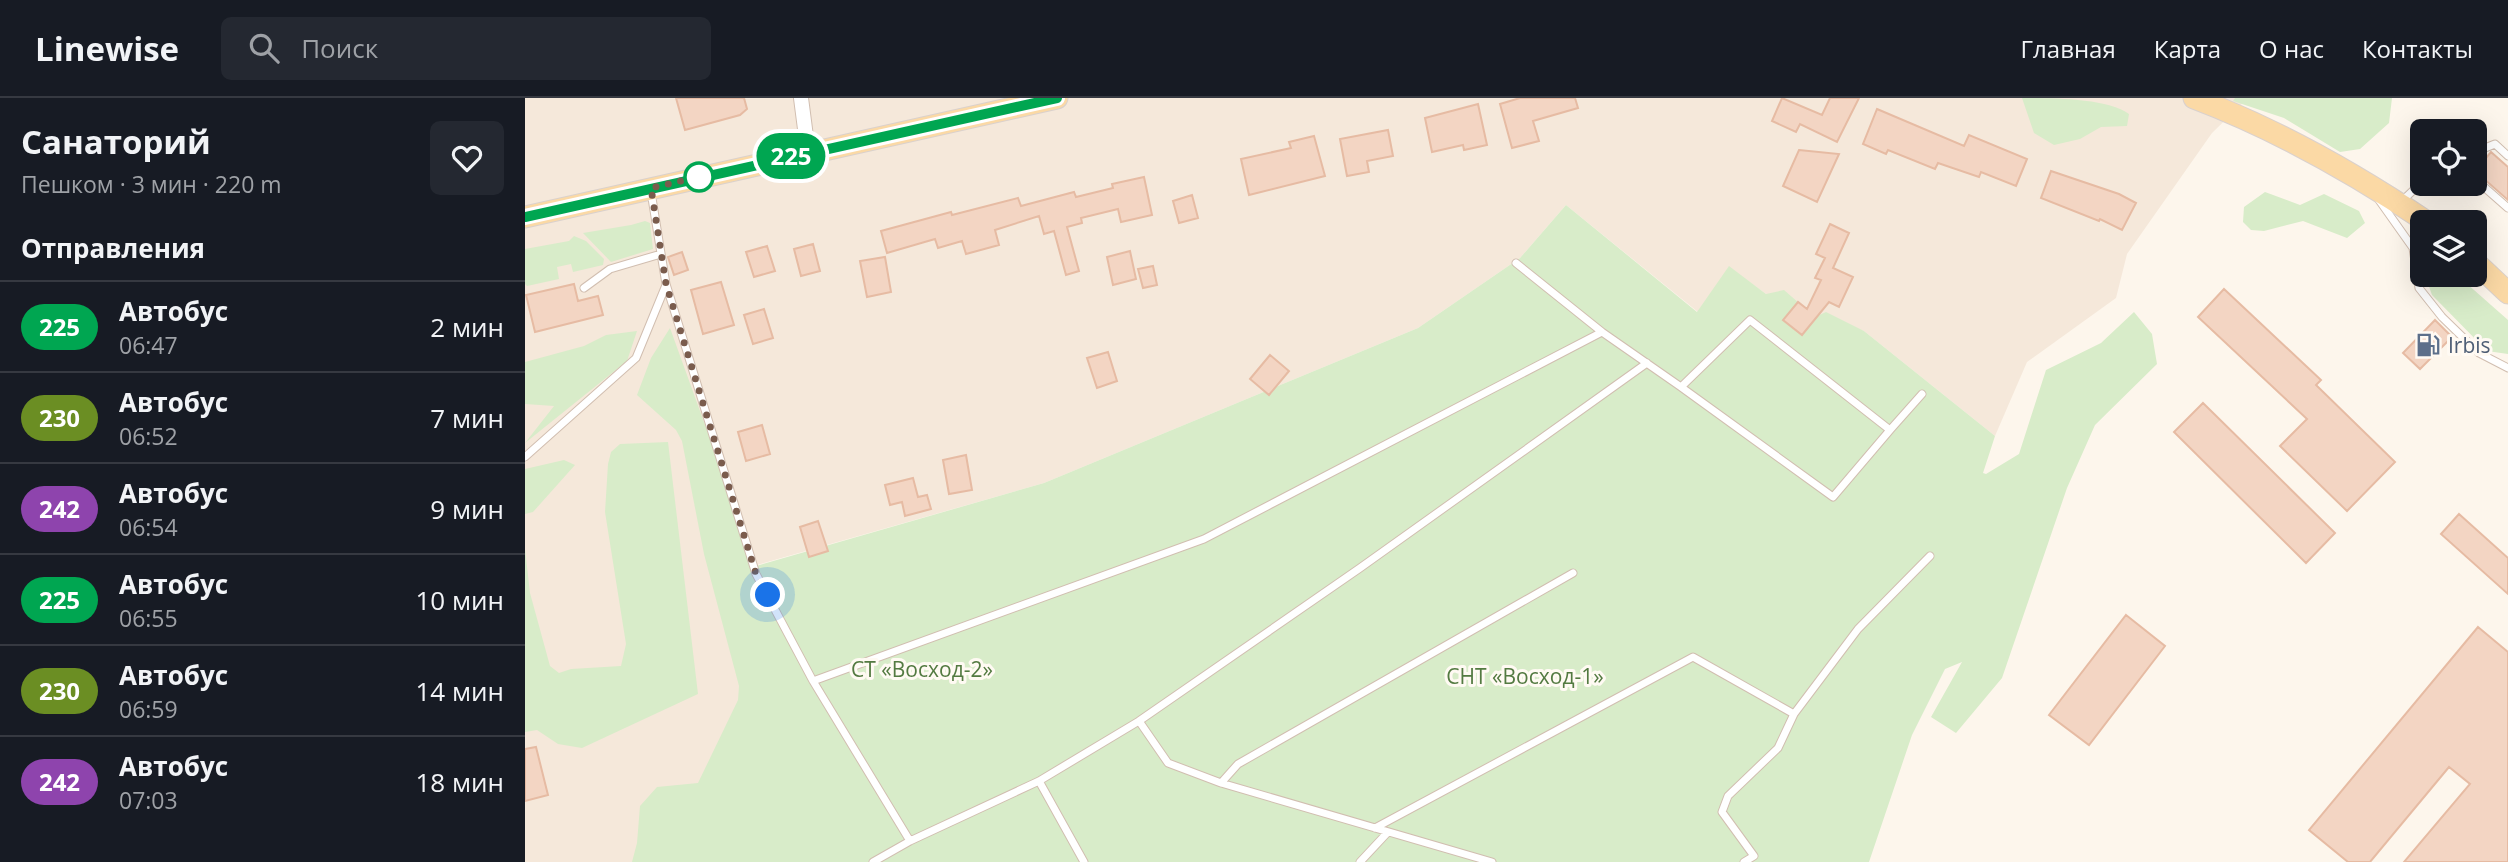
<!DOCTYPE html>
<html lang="ru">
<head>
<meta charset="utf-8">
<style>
  :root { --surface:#171b24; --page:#242831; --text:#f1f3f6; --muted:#9ea1a6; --line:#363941 }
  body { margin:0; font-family:"Open Sans",sans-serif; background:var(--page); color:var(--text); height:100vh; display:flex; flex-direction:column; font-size:26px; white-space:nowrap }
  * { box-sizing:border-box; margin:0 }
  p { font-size:23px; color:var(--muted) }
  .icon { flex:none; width:38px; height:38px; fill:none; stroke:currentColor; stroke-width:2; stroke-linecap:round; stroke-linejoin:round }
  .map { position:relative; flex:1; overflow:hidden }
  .details { display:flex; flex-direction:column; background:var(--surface); width:525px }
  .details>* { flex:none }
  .badge { padding:0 14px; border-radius:23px; font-size:24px; line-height:46px }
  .buttons { position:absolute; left:1885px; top:21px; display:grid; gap:14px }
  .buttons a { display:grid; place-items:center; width:77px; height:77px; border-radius:10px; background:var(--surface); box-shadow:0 7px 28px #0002; font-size:35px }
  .you { position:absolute; width:35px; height:35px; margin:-18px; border:5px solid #fff; border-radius:50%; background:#1a73e8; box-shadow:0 0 0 10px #1a73e833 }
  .map>.badge { position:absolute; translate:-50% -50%; box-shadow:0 0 0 4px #fff }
  h2 { padding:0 21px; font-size:26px; line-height:63px }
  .round { display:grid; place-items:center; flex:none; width:74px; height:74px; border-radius:10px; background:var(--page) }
  .headline { display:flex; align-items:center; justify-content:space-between; height:119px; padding:0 21px }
  h1 { font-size:33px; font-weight:700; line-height:52px }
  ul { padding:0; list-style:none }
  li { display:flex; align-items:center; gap:21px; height:91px; padding:0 21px; border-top:2px solid var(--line) }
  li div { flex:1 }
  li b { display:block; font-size:26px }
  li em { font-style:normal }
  li .badge { min-width:77px; font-weight:700; text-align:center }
  header { display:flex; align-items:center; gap:42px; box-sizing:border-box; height:98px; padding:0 35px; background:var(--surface); border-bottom:2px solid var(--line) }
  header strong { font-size:33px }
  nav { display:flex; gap:38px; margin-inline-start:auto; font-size:24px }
  .search { width:490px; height:63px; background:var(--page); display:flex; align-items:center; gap:18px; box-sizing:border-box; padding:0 24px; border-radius:10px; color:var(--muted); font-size:26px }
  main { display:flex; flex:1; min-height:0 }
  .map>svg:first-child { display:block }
  .residential { fill:#f5e8da }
  .green { fill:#d8ecc9 }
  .building { fill:#f3d5c3; stroke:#e6bba3; stroke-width:2 }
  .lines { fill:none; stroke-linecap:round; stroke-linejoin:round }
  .service-casing { stroke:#d1beb0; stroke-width:9 }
  .minor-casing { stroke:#d1beb0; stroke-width:16 }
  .primary-casing { stroke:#dad1cd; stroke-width:23 }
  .service { stroke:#fff; stroke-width:7 }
  .minor { stroke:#fff; stroke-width:14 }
  .primary { stroke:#fbd9a5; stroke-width:21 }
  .line-casing { stroke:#fff; stroke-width:16 }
  .line { stroke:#00a651; stroke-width:10 }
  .walk { stroke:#7a5c4d; stroke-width:7; stroke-dasharray:0 12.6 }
  .stop-dot { fill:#fff; stroke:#00a651; stroke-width:3.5 }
  .labels { text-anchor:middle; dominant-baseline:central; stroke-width:6; stroke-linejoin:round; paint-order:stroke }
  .service-label { font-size:21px; fill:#4e5e75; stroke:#fffaf3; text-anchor:start }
  .park-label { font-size:21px; fill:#537a41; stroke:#fffaf3 }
</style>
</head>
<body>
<header>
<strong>Linewise</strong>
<div class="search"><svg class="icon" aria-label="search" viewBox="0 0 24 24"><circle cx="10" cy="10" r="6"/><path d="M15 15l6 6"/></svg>Поиск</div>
<nav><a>Главная</a><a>Карта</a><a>О нас</a><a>Контакты</a></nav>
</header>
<main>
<section class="details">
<div class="headline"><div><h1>Санаторий</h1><p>Пешком · 3 мин · 220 m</p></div><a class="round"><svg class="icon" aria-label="heart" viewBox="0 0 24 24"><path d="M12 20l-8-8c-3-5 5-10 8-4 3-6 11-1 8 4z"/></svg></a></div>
<h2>Отправления</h2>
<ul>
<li><span class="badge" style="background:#00a651;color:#fff">225</span><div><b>Автобус</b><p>06:47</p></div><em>2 мин</em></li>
<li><span class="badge" style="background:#6b8e23;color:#fff">230</span><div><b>Автобус</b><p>06:52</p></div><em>7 мин</em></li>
<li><span class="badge" style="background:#8e44ad;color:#fff">242</span><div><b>Автобус</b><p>06:54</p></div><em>9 мин</em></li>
<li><span class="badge" style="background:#00a651;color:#fff">225</span><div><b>Автобус</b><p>06:55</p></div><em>10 мин</em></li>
<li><span class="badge" style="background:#6b8e23;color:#fff">230</span><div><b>Автобус</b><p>06:59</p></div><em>14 мин</em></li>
<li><span class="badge" style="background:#8e44ad;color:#fff">242</span><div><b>Автобус</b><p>07:03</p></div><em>18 мин</em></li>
</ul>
</section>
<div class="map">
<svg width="1983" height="764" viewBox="0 0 1983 764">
  <rect width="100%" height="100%" fill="#fdf6ec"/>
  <path class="residential" d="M0 0H1723L1687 35 1602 156 1591 200 1502 264 1470 338 1339 233 1291 219 1241 196 1204 169 1173 214 1041 107 995 160 893 230 519 385 225 469 251 586 191 764H0Z"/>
  <path class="green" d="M1497 0C1525 0 1583 0 1604 16L1602 28 1576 29 1555 41 1529 47 1509 35Z
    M1710 0H1867L1864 25 1835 51 1815 54 1759 20 1708 3Z
    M1740 94 1775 107 1799 96 1834 113 1840 125 1822 140 1778 123 1739 133 1726 132 1718 124 1719 109Z
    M1041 107 1172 214 1204 168 1241 196 1259 192 1290 219 1301 214 1339 233 1470 338 1458 375 1461 376 1494 356 1521 272 1576 245 1609 214 1627 236 1632 266 1570 327 1542 390 1477 580 1431 635 1406 619 1437 564 1420 571 1387 637 1344 764H107L112 745 115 708 132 689 173 685 213 602 214 588 179 456 157 343 151 332 112 297 126 260 145 230 231 468 519 385 893 230 995 160Z
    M120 123 125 125 128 151 86 164 58 135 106 127Z
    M49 138 61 143 79 161 78 167 48 174 46 166 32 169 34 181 2 188 0 186V151L44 143Z
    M1900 177H1932L1983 222V256L1962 253 1907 197Z
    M112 233 102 263 0 345 29 308 0 306V264L59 248 81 237Z
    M143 344 173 596 57 650 33 646 12 632 0 634V451L5 495 25 568 34 575 46 571 96 568 101 546 80 414 83 366 86 354 95 346Z
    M39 362 50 367 8 414 0 416V371Z"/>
  <path class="building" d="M151 0H219L222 11 215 17 160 32Z
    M995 0H1050L1053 10 1008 23 1014 43 987 50 975 6Z
    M1257 0 1297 17 1305 0H1334L1312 44 1275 26 1271 34 1247 23Z
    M953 6 962 47 939 52 938 47 907 54 900 20Z
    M1352 11 1439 48 1444 37 1502 61 1491 88 1456 74 1454 79 1413 65 1410 71 1363 52 1361 56 1338 46Z
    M863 32 868 58 842 63 844 74 822 78 815 41Z
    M789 38 800 78 724 97 716 61 766 50 764 44Z
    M1274 52 1314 56 1292 104 1258 88Z
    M1966 54 1983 69V102L1950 73Z
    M1526 73 1594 96 1611 105 1597 132 1575 121 1574 123 1516 100Z
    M619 79 627 117 596 124 593 111 556 120 557 125 542 129 554 173 541 177 529 133 519 136 514 118 470 132 474 147 441 156 437 143 413 150 410 141 362 155 356 133 426 114 427 117 493 100 496 108 549 94 551 99 588 90 587 86Z
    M667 97 673 120 654 125 648 103Z
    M1305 126 1324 135 1308 170 1328 179 1314 209 1304 204 1277 237 1258 222 1273 204 1282 211 1296 182 1290 180 1300 160 1291 156Z
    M288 146 295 173 276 178 269 151Z
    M242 148 250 173 229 179 221 154Z
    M605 153 611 181 588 187 582 159Z
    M157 154 163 172 149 177 143 159Z
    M360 159 366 194 342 199 335 163Z
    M628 168 632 187 618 190 613 171Z
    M196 184 209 227 178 236 166 192Z
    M49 186 53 203 73 198 78 217 10 234 1 197Z
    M1699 191 1796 282 1791 287 1870 364 1822 413 1755 348 1782 321 1673 219Z
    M239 211 248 240 228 246 219 217Z
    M1910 222 1927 239 1895 271 1878 255Z
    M583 254 592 283 572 290 562 260Z
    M745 257 764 273 744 297 725 281Z
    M1678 305 1810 435 1781 465 1649 334Z
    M237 327 245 356 221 363 213 334Z
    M441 357 447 392 424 396 418 362Z
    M388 380 393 399 402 397 406 411 380 418 377 404 365 407 360 387Z
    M1934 416 1983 460V496L1916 436Z
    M293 423 303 453 284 459 275 429Z
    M1601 517 1640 548 1564 647 1524 617Z
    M1953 529 1983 554V764H1879L1945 686 1924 669 1845 764H1823L1784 732Z
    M11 649 23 697 0 703V651Z"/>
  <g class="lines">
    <g class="service-casing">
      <path id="service" d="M1950 54 1970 46 1983 58
        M1950 81 1983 110
        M126 94 141 186 231 476 288 583 385 743 348 764
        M1854 102 1888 150 1894 190 1917 219 1954 255 1983 270
        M1877 103 1897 84
        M991 165 1077 234
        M59 190 85 171 136 156
        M1156 289 1308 399 1365 332
        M0 359 111 260 141 187
        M288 583 679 441 1077 234 1156 289 1225 222 1365 332 1397 296
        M514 683 559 764
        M696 685 713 666 1048 475
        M850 730 1168 559 1269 616
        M385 743 514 683 614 623
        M835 764 863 734
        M967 764 696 685 643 665 614 623 835 470 1122 265
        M1219 764 1229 758 1197 714 1203 698 1253 650 1269 616 1333 531 1405 458"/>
    </g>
    <g class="minor-casing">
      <path id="minor" d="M276 0 283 54"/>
    </g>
    <g class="primary-casing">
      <path id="primary" d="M1669 0C1751 31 1829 75 1902 124
        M0 119 532 0
        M1950 164 1983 195"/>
    </g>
    <use href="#service" class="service"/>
    <use href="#minor" class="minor"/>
    <use href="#primary" class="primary"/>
  </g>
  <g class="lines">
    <g class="line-casing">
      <path id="line" d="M0 119 532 0"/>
    </g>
    <use href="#line" class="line"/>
    <path class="walk" d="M174 79 177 78 126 90 141 186 231 476 243 497"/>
  </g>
  <defs>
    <g id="fuel-bare" transform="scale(1.89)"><path d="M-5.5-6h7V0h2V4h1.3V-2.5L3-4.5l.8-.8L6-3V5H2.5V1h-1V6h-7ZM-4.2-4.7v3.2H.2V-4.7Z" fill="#5c6f8a" stroke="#fffaf3" stroke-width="2.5" paint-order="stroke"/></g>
  </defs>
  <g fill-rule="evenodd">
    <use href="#fuel-bare" x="1903" y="247"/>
  </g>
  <circle class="stop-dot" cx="174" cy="79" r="14"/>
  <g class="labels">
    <g class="service-label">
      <text x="1923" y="247">Irbis</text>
    </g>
    <g class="park-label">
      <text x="397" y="571">СТ «Восход-2»</text>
      <text x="1000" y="578">СНТ «Восход-1»</text>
    </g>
  </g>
</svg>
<div class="buttons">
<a><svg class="icon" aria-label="locate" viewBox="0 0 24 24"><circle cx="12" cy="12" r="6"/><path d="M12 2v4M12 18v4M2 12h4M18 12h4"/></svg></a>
<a><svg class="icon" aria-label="layers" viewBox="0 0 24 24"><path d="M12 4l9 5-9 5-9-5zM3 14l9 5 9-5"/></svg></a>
</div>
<div class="you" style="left:243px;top:497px"></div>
<b class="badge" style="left:266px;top:58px;background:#00a651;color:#fff">225</b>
</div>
</main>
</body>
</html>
